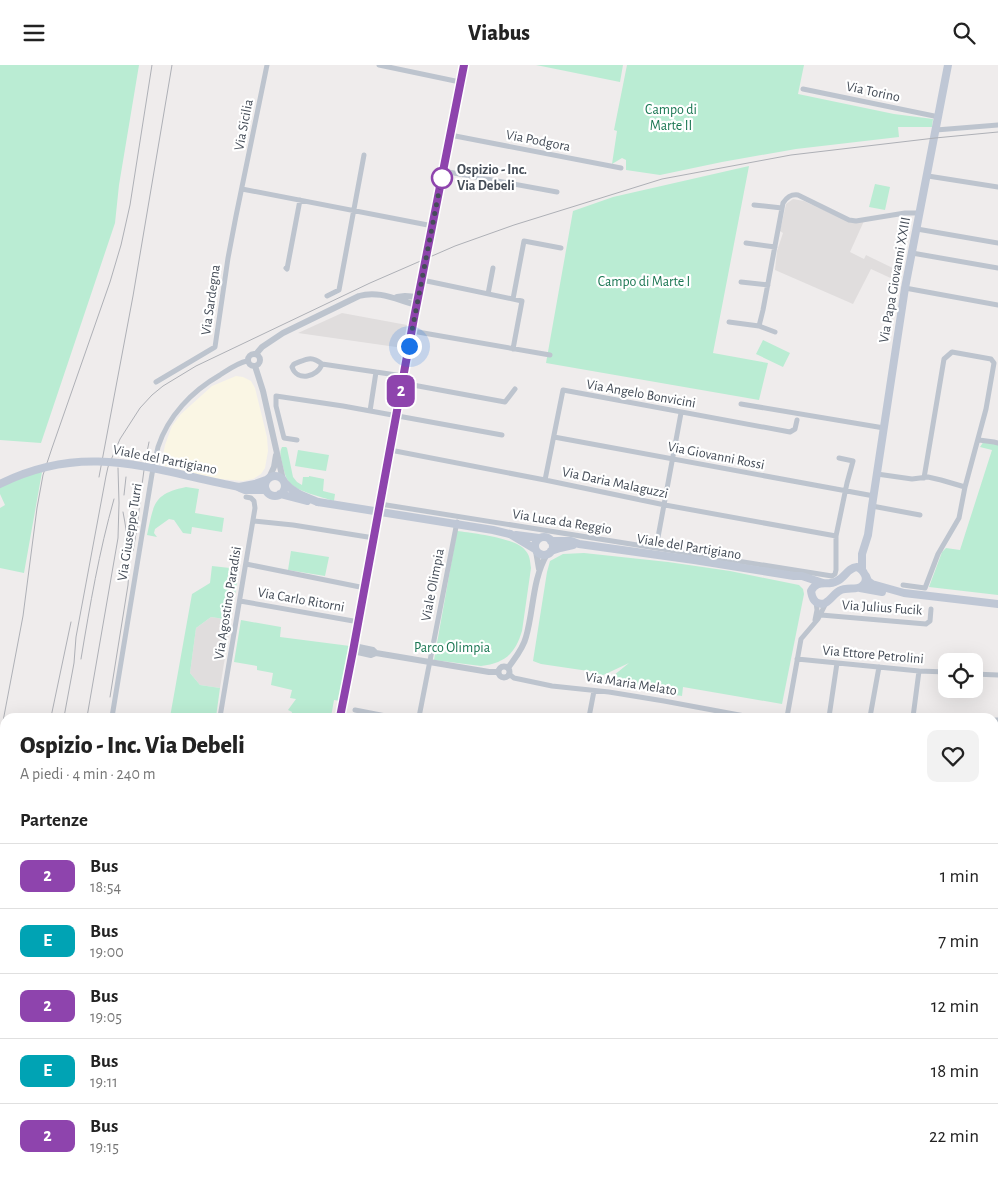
<!DOCTYPE html>
<html lang="it">
<head>
<meta charset="utf-8">
<style>
  :root { --surface:#fff; --page:#f2f2f2; --text:#222; --muted:#767676; --line:#e0e0e0 }
  body { margin:0; font-family:"Alegreya Sans",sans-serif; background:var(--page); color:var(--text); height:100vh; display:flex; flex-direction:column; font-size:19px; white-space:nowrap }
  * { box-sizing:border-box; margin:0 }
  p { font-size:16px; color:var(--muted) }
  .icon { flex:none; width:28px; height:28px; fill:none; stroke:currentColor; stroke-width:2; stroke-linecap:round; stroke-linejoin:round }
  .map { position:relative; flex:1; overflow:hidden }
  .panel { position:absolute; left:0px; top:648px; width:999px; height:466px; display:flex; flex-direction:column; background:var(--surface); border-radius:15px 15px 0 0; box-shadow:0 5px 20px #0002 }
  .panel>* { flex:none }
  .badge { padding:0 10px; border-radius:8px; font-size:18px; line-height:32px }
  .controls { position:absolute; left:938px; top:588px; display:grid; gap:10px }
  .controls a { display:grid; place-items:center; width:45px; height:45px; border-radius:10px; background:var(--surface); box-shadow:0 5px 20px #0002; font-size:25px }
  .you { position:absolute; width:25px; height:25px; margin:-12px; border:4px solid #fff; border-radius:50%; background:#1a73e8; box-shadow:0 0 0 8px #1a73e833 }
  .map>.badge { position:absolute; translate:-50% -50%; box-shadow:0 0 0 2px #fff }
  h2 { padding:0 20px; font-size:19px; line-height:45px }
  .round { display:grid; place-items:center; flex:none; width:52px; height:52px; border-radius:10px; background:var(--page) }
  .head { display:flex; align-items:center; justify-content:space-between; height:85px; padding:0 20px }
  h1 { font-size:24px; font-weight:800; line-height:38px }
  ul { padding:0; list-style:none }
  li { display:flex; align-items:center; gap:15px; height:65px; padding:0 20px; border-top:1px solid var(--line) }
  li div { flex:1 }
  li b { display:block; font-size:19px }
  li em { font-style:normal }
  li .badge { min-width:55px; font-weight:700; text-align:center }
  header { display:flex; justify-content:space-between; align-items:center; height:65px; padding:0 20px; background:var(--surface); font-size:22px; font-weight:800 }
  .map>svg:first-child { display:block }
  .commercial { fill:#faf6e4 }
  .education { fill:#e0dddd }
  .green { fill:#baecd3 }
  .lines { fill:none; stroke-linecap:round; stroke-linejoin:round }
  .pedestrian { stroke:#bdc4ce; stroke-width:4 }
  .minor { stroke:#bdc4ce; stroke-width:5 }
  .tertiary { stroke:#bdc4ce; stroke-width:6 }
  .secondary { stroke:#bfc7d5; stroke-width:8 }
  .rail { stroke:#aeb0b6; stroke-width:1 }
  .secondary-bridge { stroke:#bfc7d5; stroke-width:8 }
  .line-casing { stroke:#fff; stroke-width:11 }
  .line { stroke:#8e44ad; stroke-width:8 }
  .walk { stroke:#454d58; stroke-width:5; stroke-dasharray:0 9 }
  .stop-dot { fill:#fff; stroke:#8e44ad; stroke-width:2.5 }
  .labels { text-anchor:middle; dominant-baseline:central; stroke-width:4.5; stroke-linejoin:round; paint-order:stroke }
  .street-label { font-size:14px; fill:#454d58; stroke:#fff }
  .park-label { font-size:14px; fill:#1a7652; stroke:#fff }
  .stop-label { font-size:14px; font-weight:bold; fill:#454d58; stroke:#fff; text-anchor:start }
</style>
</head>
<body>
<header><svg class="icon" aria-label="menu" viewBox="0 0 24 24"><path d="M4 6h16M4 12h16M4 18h16"/></svg>Viabus<svg class="icon" aria-label="search" viewBox="0 0 24 24"><circle cx="10" cy="10" r="6"/><path d="M15 15l6 6"/></svg></header>
<div class="map">
<svg width="998" height="1113" viewBox="0 0 998 1113">
  <rect width="100%" height="100%" fill="#efecec"/>
  <path class="commercial" d="M236 311 243 312 251 316 255 323 267 372 268 386 265 403 261 409 253 414 243 416 220 414 161 400 165 380 172 361 181 349 212 321Z"/>
  <path class="education" d="M793 134 804 136 852 158 864 156 850 187 864 194 866 190 870 192 899 206 897 216 871 204 853 239 775 205 777 186 783 168 780 166 786 139Z
    M342 248 407 260 403 283 298 268Z
    M211 552 231 555 220 623 200 620 190 608 196 563Z"/>
  <path class="green" d="M0 0H139L119 120 115 158 41 378 0 375V376Z
    M536 0H623L620 17Z
    M627 0H804L798 29 894 49 933 54 932 62H898L899 72 796 84 722 97 660 110 626 105V95L622 93 612 99 617 66 614 65Z
    M749 101 713 288 768 298 759 335 546 298 573 146 613 132Z
    M875 119 890 122 885 145 869 142Z
    M763 275 790 288 783 302 756 289Z
    M984 376 998 378V530L929 522 942 487 946 483 960 485 992 385 980 382Z
    M282 382H286L287 383 293 412 297 417 302 420 303 412H309V411L324 414 323 426 335 429 334 436C322 432 297 427 289 417 285 412 284 405 282 398 281 392 279 388 282 382Z
    M298 385 329 390 326 406 295 401Z
    M42 407 24 508 0 503V443L5 440 0 429V422L26 410Z
    M186 422 199 424 195 448 224 453 222 467 192 462 191 469 183 468 174 455 169 454 155 464 154 468 157 472 147 470C154 440 152 429 186 422Z
    M457 466C472 468 516 473 525 485 530 490 530 496 531 503L522 566C515 589 505 598 481 601L434 595Z
    M291 486 329 492 325 511 288 505Z
    M584 488 668 497 730 506 799 520 803 524 804 529 782 639 683 622 682 631 603 619 629 598 597 613 595 607 541 599 533 596 547 507 550 496 563 489Z
    M212 501 239 504 231 555 211 552 196 563 190 608 200 620 220 623 216 652H170L192 529 210 518Z
    M241 555 281 562 280 572 350 581 340 636 334 635 331 652H291L292 647 288 645 296 634 290 633 292 625 271 620 273 608 257 605V601L234 597Z"/>
  <g class="lines">
    <path class="pedestrian" d="M523 1113 525 1109"/>
    <path class="minor" d="M379 0 460 17
      M803 24 939 52
      M936 65 998 60
      M450 70 621 103
      M443 106 557 127
      M928 111 998 122
      M242 124 433 161
      M754 140 782 143
      M917 164 998 178
      M746 178 775 182
      M912 188 998 203
      M286 203 287 204 300 135
      M422 215 522 236 513 284
      M741 217 768 220
      M905 223 998 240
      M488 229 493 203
      M327 231 339 225 364 90
      M513 234 524 176 561 183
      M729 257 759 261 775 267
      M759 261 763 245 783 138C787 132 791 129 798 130L849 155 856 156 905 148H920
      M412 266 550 290
      M322 299C318 312 297 317 292 302L294 299C307 294 311 290 322 299L403 311
      M156 317 215 282 228 193 236 151 267 0
      M402 318 505 337 515 324
      M741 339 884 363
      M370 346 376 307
      M554 372 874 431
      M297 375 284 373 276 341V331L343 341 502 370
      M979 375 994 377 998 378
      M390 385 545 415 665 440 836 471
      M877 409 912 414 928 412 941 415 965 422 986 344 994 298 991 294 952 287 944 294 924 413
      M545 415 563 325 790 367 795 364 797 355
      M380 439 832 511 835 509 836 505V471L847 418 853 396 839 393
      M872 441 920 450
      M253 456 293 460 374 473
      M656 483 681 348
      M246 499 365 523
      M903 520 925 523 938 489 959 453 965 422
      M240 536 359 557
      M821 550 926 559 930 556 931 544
      M815 555 817 545 816 537
      M797 594 919 606 946 607
      M509 609 514 613 552 621 609 627 664 636 750 652
      M974 609 998 610
      M355 645 391 652
      M112 652 152 409C154 400 156 391 158 382 168 351 192 326 220 310 228 305 237 298 247 296
      M220 652 255 443 254 436 251 433 246 432
      M419 652 457 457
      M589 652 594 626
      M787 652 801 574 818 554 826 538
      M829 652 837 598
      M870 652 879 602
      M913 652 919 606
      M994 655H998
      M994 666H998
      M994 698 998 697
      M994 760H998
      M994 860H998
      M994 964 998 960
      M306 1109 309 1113
      M432 1109 442 1113
      M566 1109 575 1113
      M618 1109 642 1113
      M798 1109 807 1113
      M27 1111 38 1113
      M179 1113 184 1109
      M246 1113 247 1109
      M599 1113 601 1109
      M662 1113 663 1109
      M719 1113 720 1109
      M788 1113V1109
      M870 1113 871 1109
      M913 1113V1109"/>
    <path class="tertiary" d="M397 232 405 231 418 232
      M248 295a6 6 0 1 1 12 0a6 6 0 1 1-12 0Z
      M256 289 262 282 283 268 359 231C379 225 397 235 417 240
      M255 301 263 326 283 415
      M269 413 274 402 276 390
      M536 486 539 504
      M354 581 373 585 376 588
      M353 586 371 590 376 588 489 607H498
      M498.5 607a5.5 5.5 0 1 1 11 0a5.5 5.5 0 1 1-11 0Z
      M508 603C515 593 523 584 526 572 534 544 532 515 547 489
      M994 1081H998"/>
    <path class="secondary" d="M265 421a10 10 0 1 1 20 0a10 10 0 1 1-20 0Z
      M284 417C293 428 306 432 318 437
      M239 422 255 419 266 415
      M240 423 245 425H266
      M280 429 307 436
      M510 469 535 484
      M516 470 539 473
      M535 481a9 9 0 1 1 18 0a9 9 0 1 1-18 0Z
      M551 476H571L579 479 694 495 794 511H802L823 518
      M551 486 560 483 573 480
      M857 502C864 505 870 515 862 521 856 526 847 521 839 526 832 530 826 544 816 537 812 534 812 531 811 526 818 513 827 522 837 516 846 512 847 503 857 502Z
      M862 505V489L868 470 872 441 905 223 948 0
      M866 511 868 516 872 519 904 528 998 539
      M860 523 882 527
      M340 652 354 581 412 266 464 0
      M370 1109 373 1113
      M98 1113 103 1109"/>
    <path class="rail" d="M99 412 133 231 172 0
      M124 430 126 412
      M133 486C140 450 141 413 149 377
      M81 594C90 540 99 487 114 434
      M110 632 128 520C130 495 128 472 123 447
      M51 652 71 557
      M64 652 74 598 76 572 106 411 108 402 120 374 140 343 152 330 163 321 196 301 370 218 455 181 514 160 662 114 791 90 935 73 998 67
      M87 652 118 473 119 438 118 403
      M0 672 23 551 37 443 43 410 52 383 110 217 121 180 130 140 152 0
      M0 927 5 898
      M0 974 5 948
      M0 1019 5 990"/>
    <path class="secondary-bridge" d="M0 419C87 376 151 405 239 422
      M318 437 493 465 510 469"/>
  </g>
  <g class="lines">
    <g class="line-casing">
      <path id="line" d="M340 652 353 586 414 253 464 0"/>
    </g>
    <use href="#line" class="line"/>
    <path class="walk" d="M409 281 443 106 442 113"/>
  </g>
  <circle class="stop-dot" cx="442" cy="113" r="10"/>
  <g class="labels">
    <g class="street-label">
      <text transform="translate(873 27) rotate(12)">Via Torino</text>
      <text transform="translate(244 60) rotate(-79)">Via Sicilia</text>
      <text transform="translate(538 76) rotate(11)">Via Podgora</text>
      <text transform="translate(895 215) rotate(-80)">Via Papa Giovanni XXIII</text>
      <text transform="translate(211 235) rotate(-82)">Via Sardegna</text>
      <text transform="translate(641 329) rotate(10)">Via Angelo Bonvicini</text>
      <text transform="translate(716 391) rotate(11)">Via Giovanni Rossi</text>
      <text transform="translate(165 395) rotate(11)">Viale del Partigiano</text>
      <text transform="translate(615 418) rotate(12)">Via Daria Malaguzzi</text>
      <text transform="translate(562 457) rotate(9)">Via Luca da Reggio</text>
      <text transform="translate(130 467) rotate(-81)">Via Giuseppe Turri</text>
      <text transform="translate(689 482) rotate(9)">Viale del Partigiano</text>
      <text transform="translate(433 520) rotate(-79)">Viale Olimpia</text>
      <text transform="translate(301 535) rotate(10)">Via Carlo Ritorni</text>
      <text transform="translate(228 538) rotate(-81)">Via Agostino Paradisi</text>
      <text transform="translate(882 543) rotate(4)">Via Julius Fucik</text>
      <text transform="translate(873 590) rotate(5)">Via Ettore Petrolini</text>
      <text transform="translate(631 619) rotate(9)">Via Maria Melato</text>
    </g>
    <g class="park-label">
      <text x="671" y="45">Campo di<tspan x="671" dy="16">Marte II</tspan></text>
      <text x="644" y="217">Campo di Marte I</text>
      <text x="452" y="583">Parco Olimpia</text>
    </g>
    <g class="stop-label">
      <text x="457" y="105">Ospizio - Inc.<tspan x="457" dy="16">Via Debeli</tspan></text>
    </g>
  </g>
</svg>
<div class="controls">
<a><svg class="icon" aria-label="locate" viewBox="0 0 24 24"><circle cx="12" cy="12" r="6"/><path d="M12 2v4M12 18v4M2 12h4M18 12h4"/></svg></a>
</div>
<div class="you" style="left:409px;top:281px"></div>
<b class="badge" style="left:401px;top:326px;background:#8e44ad;color:#fff">2</b>
<section class="panel">
<div class="head"><div><h1>Ospizio - Inc. Via Debeli</h1><p>A piedi · 4 min · 240 m</p></div><a class="round"><svg class="icon" aria-label="heart" viewBox="0 0 24 24"><path d="M12 20l-8-8c-3-5 5-10 8-4 3-6 11-1 8 4z"/></svg></a></div>
<h2>Partenze</h2>
<ul>
<li><span class="badge" style="background:#8e44ad;color:#fff">2</span><div><b>Bus</b><p>18:54</p></div><em>1 min</em></li>
<li><span class="badge" style="background:#00a3b4;color:#fff">E</span><div><b>Bus</b><p>19:00</p></div><em>7 min</em></li>
<li><span class="badge" style="background:#8e44ad;color:#fff">2</span><div><b>Bus</b><p>19:05</p></div><em>12 min</em></li>
<li><span class="badge" style="background:#00a3b4;color:#fff">E</span><div><b>Bus</b><p>19:11</p></div><em>18 min</em></li>
<li><span class="badge" style="background:#8e44ad;color:#fff">2</span><div><b>Bus</b><p>19:15</p></div><em>22 min</em></li>
</ul>
</section>
</div>
</body>
</html>
